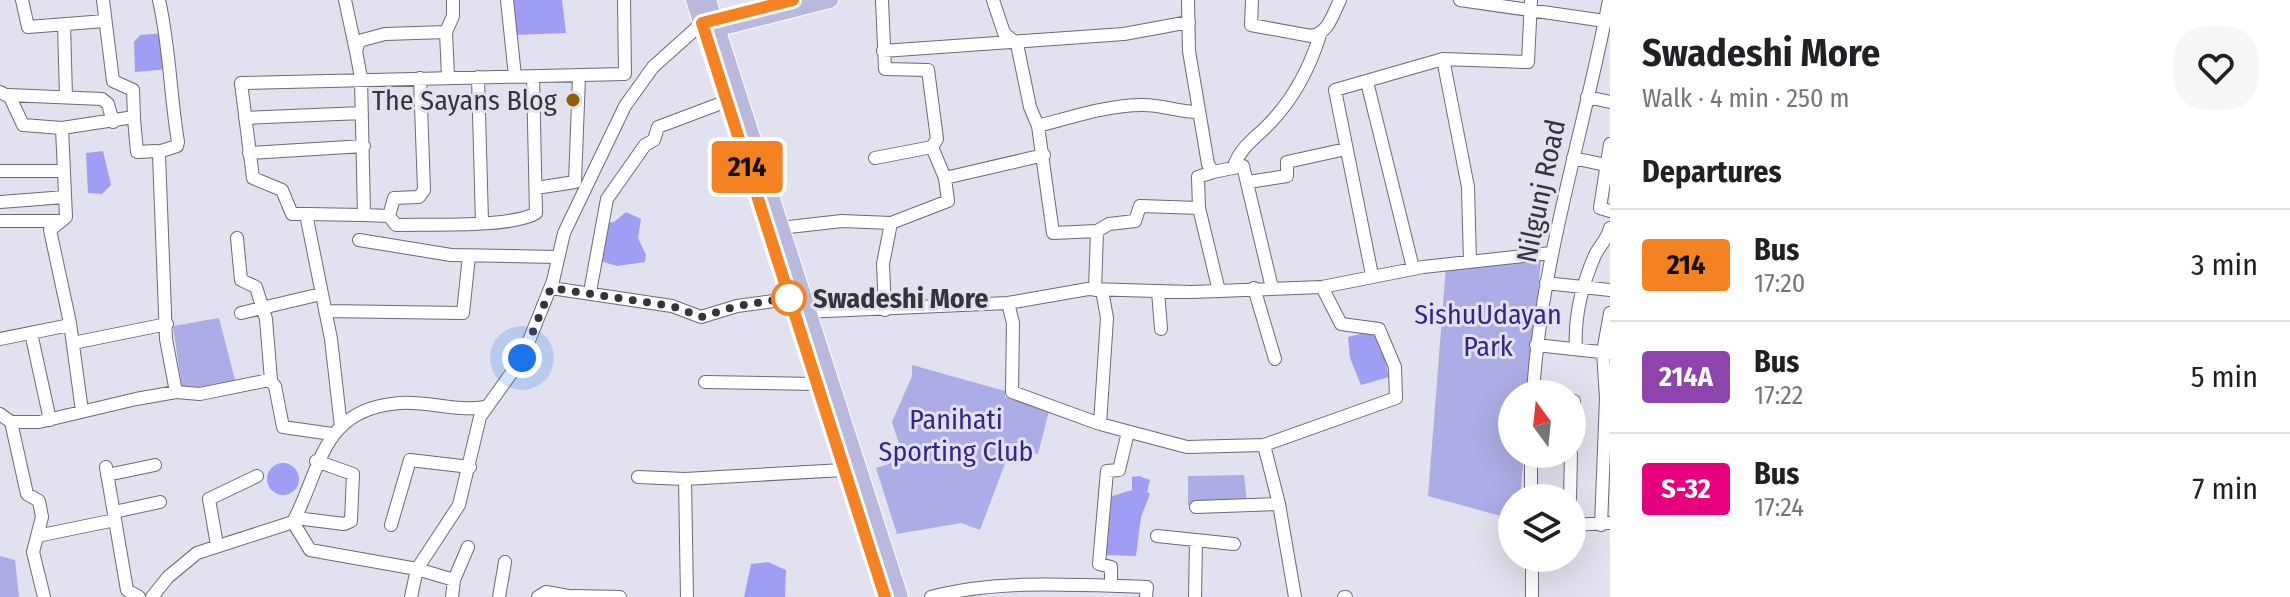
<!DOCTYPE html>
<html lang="en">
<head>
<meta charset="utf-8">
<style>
  :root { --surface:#fff; --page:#f6f6f6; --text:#202124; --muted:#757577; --line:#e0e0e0 }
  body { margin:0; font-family:"Fira Sans Condensed",sans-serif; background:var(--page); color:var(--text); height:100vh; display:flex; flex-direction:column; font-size:30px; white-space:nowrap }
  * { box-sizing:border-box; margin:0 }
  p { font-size:26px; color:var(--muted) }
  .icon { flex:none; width:44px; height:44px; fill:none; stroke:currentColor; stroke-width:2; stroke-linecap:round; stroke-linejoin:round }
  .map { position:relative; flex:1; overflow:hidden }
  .sheet { display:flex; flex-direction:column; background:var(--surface); width:680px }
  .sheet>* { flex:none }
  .badge { padding:0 16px; border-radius:6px; font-size:28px; line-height:52px }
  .needle { width:52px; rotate:345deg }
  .fabs { position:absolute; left:1498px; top:380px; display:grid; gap:16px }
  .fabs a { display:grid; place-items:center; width:88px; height:88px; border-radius:50%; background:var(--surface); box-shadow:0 8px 32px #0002; font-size:40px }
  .you { position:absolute; width:40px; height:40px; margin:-20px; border:6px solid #fff; border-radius:50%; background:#1a73e8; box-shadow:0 0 0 12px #1a73e833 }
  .map>.badge { position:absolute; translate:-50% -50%; box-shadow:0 0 0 4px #fff }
  h2 { padding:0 32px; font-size:30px; line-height:72px }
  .round { display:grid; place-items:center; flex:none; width:84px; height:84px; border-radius:32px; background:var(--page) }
  .head { display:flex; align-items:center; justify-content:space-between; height:136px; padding:0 32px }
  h1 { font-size:38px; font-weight:700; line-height:60px }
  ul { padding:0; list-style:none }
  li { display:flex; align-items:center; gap:24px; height:112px; padding:0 32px; border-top:2px solid var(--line) }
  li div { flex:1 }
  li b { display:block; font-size:30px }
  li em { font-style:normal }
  li .badge { min-width:88px; font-weight:700; text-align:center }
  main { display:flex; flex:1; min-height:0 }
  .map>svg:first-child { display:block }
  .green { fill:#acace7 }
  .water { fill:#a09df5 }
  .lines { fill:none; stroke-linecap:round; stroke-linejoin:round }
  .minor-casing { stroke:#6b6b77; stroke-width:14 }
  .major-casing { stroke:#fff; stroke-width:18 }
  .minor { stroke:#fff; stroke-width:12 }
  .major { stroke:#b9b9dd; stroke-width:16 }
  .line-casing { stroke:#fff; stroke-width:18 }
  .line { stroke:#f58220; stroke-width:12 }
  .walk { stroke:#34343a; stroke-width:8; stroke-dasharray:0 14.4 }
  .poi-dot { fill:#8f5f0a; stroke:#e1e1ef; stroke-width:3 }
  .stop-dot { fill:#fff; stroke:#f58220; stroke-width:4 }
  .labels { text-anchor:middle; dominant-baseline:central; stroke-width:6; stroke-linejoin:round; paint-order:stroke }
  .poi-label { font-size:28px; fill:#34343a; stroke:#e1e1ef; text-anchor:end }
  .street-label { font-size:28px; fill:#34343a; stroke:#e1e1ef }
  .stop-label { font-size:28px; font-weight:bold; fill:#34343a; stroke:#e1e1ef; text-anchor:start }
  .park-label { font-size:28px; fill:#382589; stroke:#e1e1ef }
</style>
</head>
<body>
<main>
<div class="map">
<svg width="1610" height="597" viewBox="0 0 1610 597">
  <rect width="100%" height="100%" fill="#e1e1ef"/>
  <path class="green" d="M1541 259 1529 394H1512V454H1524L1520 498H1512V519L1428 496 1446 266Z
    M219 318 235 380 210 389 182 388 173 326Z
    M912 365 1005 391V397L1049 411 1038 454 1016 450 1014 463 1006 461 980 530 961 523 897 534 876 468 904 459 892 422 912 376Z
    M1244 475 1247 503 1188 505V476Z
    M0 556 15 560 19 597H0Z"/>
  <path class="water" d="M512 0H562L566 33 514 35Z
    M165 33 169 69 135 72 134 42 140 35Z
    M103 151 111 185 102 194 88 193 86 153Z
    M626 212 641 219 638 238 646 255 645 262 617 266 600 261 605 223 614 222Z
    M1378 329 1389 377 1361 385 1350 358 1348 337Z
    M267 479a16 16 0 1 1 32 0a16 16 0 1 1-32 0Z
    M1139 476 1150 480 1147 492 1150 494 1141 517 1136 556 1101 555 1106 498 1132 490V477Z
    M768 562 786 570 785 597H744L751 564Z"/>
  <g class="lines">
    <g class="minor-casing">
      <path id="minor" d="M22 0 28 27 105 21
        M345 0 356 51
        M507 0 515 76
        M882 0 885 69 928 70 937 139 932 147 945 178 948 201 891 223
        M993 0 1004 33 1017 44 1030 107 1038 126 1053 233 1097 231 1095 290
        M1188 0 1189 51 1208 164 1213 172 1243 166 1272 288
        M1252 0 1251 25 1311 36C1328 34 1333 14 1340 0
        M1460 0 1605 21
        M64 24 66 97
        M446 32 448 76
        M883 51 1124 34 1189 22
        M1443 59 1468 187 1470 262
        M478 77 482 222
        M1367 82 1413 268
        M0 92 10 97 23 125 62 128 66 217 50 230 70 323 82 411
        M8 95 102 99 108 104 113 122
        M1587 97 1610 102
        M245 118 362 113
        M134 119 137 152 156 151 159 155 166 339 176 392
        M1038 126C1072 117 1108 105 1143 105 1163 105 1179 112 1198 112
        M62 128 134 117 133 90 113 81 103 0
        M1610 144 1600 208 1610 211
        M158 152 177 146 178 142C170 94 170 49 159 0
        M249 153 364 146
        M875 158 932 147
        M1573 158 1610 166
        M1234 166C1241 146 1256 138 1270 123 1294 98 1310 67 1320 35
        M0 171H64
        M945 178 1044 155
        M1248 182 1287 176V162L1346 149
        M536 188 575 182 579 77
        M0 202 65 197
        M1199 208 1219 291
        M306 214 364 215 361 78 356 51 359 41 385 34 446 32 453 16V0
        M364 215 389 216 394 198 419 197 424 190 420 78
        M389 216 396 225C428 224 512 228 536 213L533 77
        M0 221H59
        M780 228 842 221 891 223 883 264 885 310
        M1097 231 1109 224 1135 221 1140 206 1199 208 1198 177 1213 172
        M237 238 241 280 256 287 266 319 271 380
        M359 240 451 255 557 257
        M1372 275 1335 90 1443 59 1528 62 1531 0
        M1546 283 1610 290
        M551 288 672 306 701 317 737 306 796 298
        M1254 288 1275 359
        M1158 291 1161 329
        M590 292 607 199 645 145 654 140 658 127 727 101
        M1008 303 1013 323 1012 392 1100 424 1187 447 1264 445 1279 504 1295 597
        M325 311 463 313 469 256
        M803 312 1008 303 1088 289 1191 292 1322 287 1423 267 1551 253
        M241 313 321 294
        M31 333 50 420
        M0 339 70 325
        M73 343 167 324
        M1536 345 1610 353
        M1576 348C1574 317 1582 285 1595 255 1600 245 1607 240 1610 228
        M705 382 816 384
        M1533 394C1541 259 1584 132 1609 0
        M0 414 11 422H39L136 399 176 392 200 394 269 380 275 386 283 427 332 434
        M11 422 27 494 39 501 42 517 33 552 44 597
        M1100 424 1107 318 1102 290
        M341 427 331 339 306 214H292L282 190 253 178 241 83 625 74 624 0
        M1572 438 1574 401
        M1264 445 1396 398 1395 367 1379 329 1341 324 1322 287
        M106 467 127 590 139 597
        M107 475 155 465
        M638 477 685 479
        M1531 498V454
        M1570 498 1571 454
        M1196 507 1279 504
        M114 512 160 502
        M296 518 344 524 351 521 353 474 316 461
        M293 522 310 550 417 569 454 580
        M391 525 410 460 470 467
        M1572 525 1610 523
        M1601 525 1606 398 1603 352 1610 313
        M37 536 115 520
        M1157 536 1234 544
        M217 545 209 499 257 476
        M1532 558V597
        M1111 586V567L1099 564 1107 471 1119 470 1128 432
        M574 596 620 597
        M152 597 168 577 197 553 293 522C322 468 320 409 400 403 429 401 456 412 485 407
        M411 597 417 569 459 505 480 417 522 358 553 281 564 233 625 106 653 67 702 23
        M452 597 454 580 468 547
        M499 597 505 562
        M538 597 546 592 574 597
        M687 597 685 479 843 470
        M931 597C999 579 1077 585 1147 587L1146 597
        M1195 597 1196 540
        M1344 597H1346"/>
    </g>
    <g class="major-casing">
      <path id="major" d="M694 0 885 597
        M708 0 900 597
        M707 31 830 0"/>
    </g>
    <use href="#minor" class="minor"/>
    <use href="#major" class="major"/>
  </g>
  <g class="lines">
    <g class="line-casing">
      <path id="line" d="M793 0 702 23 885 597"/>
    </g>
    <use href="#line" class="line"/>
    <path class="walk" d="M522 358 551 288 672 306 701 317 737 306 789 298"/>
  </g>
  <circle class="poi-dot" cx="573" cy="100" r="8"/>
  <circle class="stop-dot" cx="789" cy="298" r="16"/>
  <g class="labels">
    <g class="poi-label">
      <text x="557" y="100">The Sayans Blog</text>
    </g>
    <g class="street-label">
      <text transform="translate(1541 191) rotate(-78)">Nilgunj Road</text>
    </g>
    <g class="stop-label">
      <text x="813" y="298">Swadeshi More</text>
    </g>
    <g class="park-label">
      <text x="1488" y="314">SishuUdayan<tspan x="1488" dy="32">Park</tspan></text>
      <text x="956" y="419">Panihati<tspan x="956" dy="32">Sporting Club</tspan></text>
    </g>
  </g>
</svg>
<div class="fabs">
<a><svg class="needle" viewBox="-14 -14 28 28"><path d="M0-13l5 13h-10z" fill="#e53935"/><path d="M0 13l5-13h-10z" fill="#757577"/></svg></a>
<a><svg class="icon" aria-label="layers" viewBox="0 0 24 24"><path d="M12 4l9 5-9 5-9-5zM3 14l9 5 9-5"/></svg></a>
</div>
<div class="you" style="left:522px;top:358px"></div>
<b class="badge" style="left:747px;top:167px;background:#f58220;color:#111">214</b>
</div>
<section class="sheet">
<div class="head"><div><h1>Swadeshi More</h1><p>Walk · 4 min · 250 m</p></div><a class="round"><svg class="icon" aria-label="heart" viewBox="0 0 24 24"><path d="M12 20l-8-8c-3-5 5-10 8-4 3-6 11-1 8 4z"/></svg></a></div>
<h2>Departures</h2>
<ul>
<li><span class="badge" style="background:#f58220;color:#111">214</span><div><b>Bus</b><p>17:20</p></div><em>3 min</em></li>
<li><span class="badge" style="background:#8e44ad;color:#fff">214A</span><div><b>Bus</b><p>17:22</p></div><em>5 min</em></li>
<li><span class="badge" style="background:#e6007e;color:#fff">S-32</span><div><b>Bus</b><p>17:24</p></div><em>7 min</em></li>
</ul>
</section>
</main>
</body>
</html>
